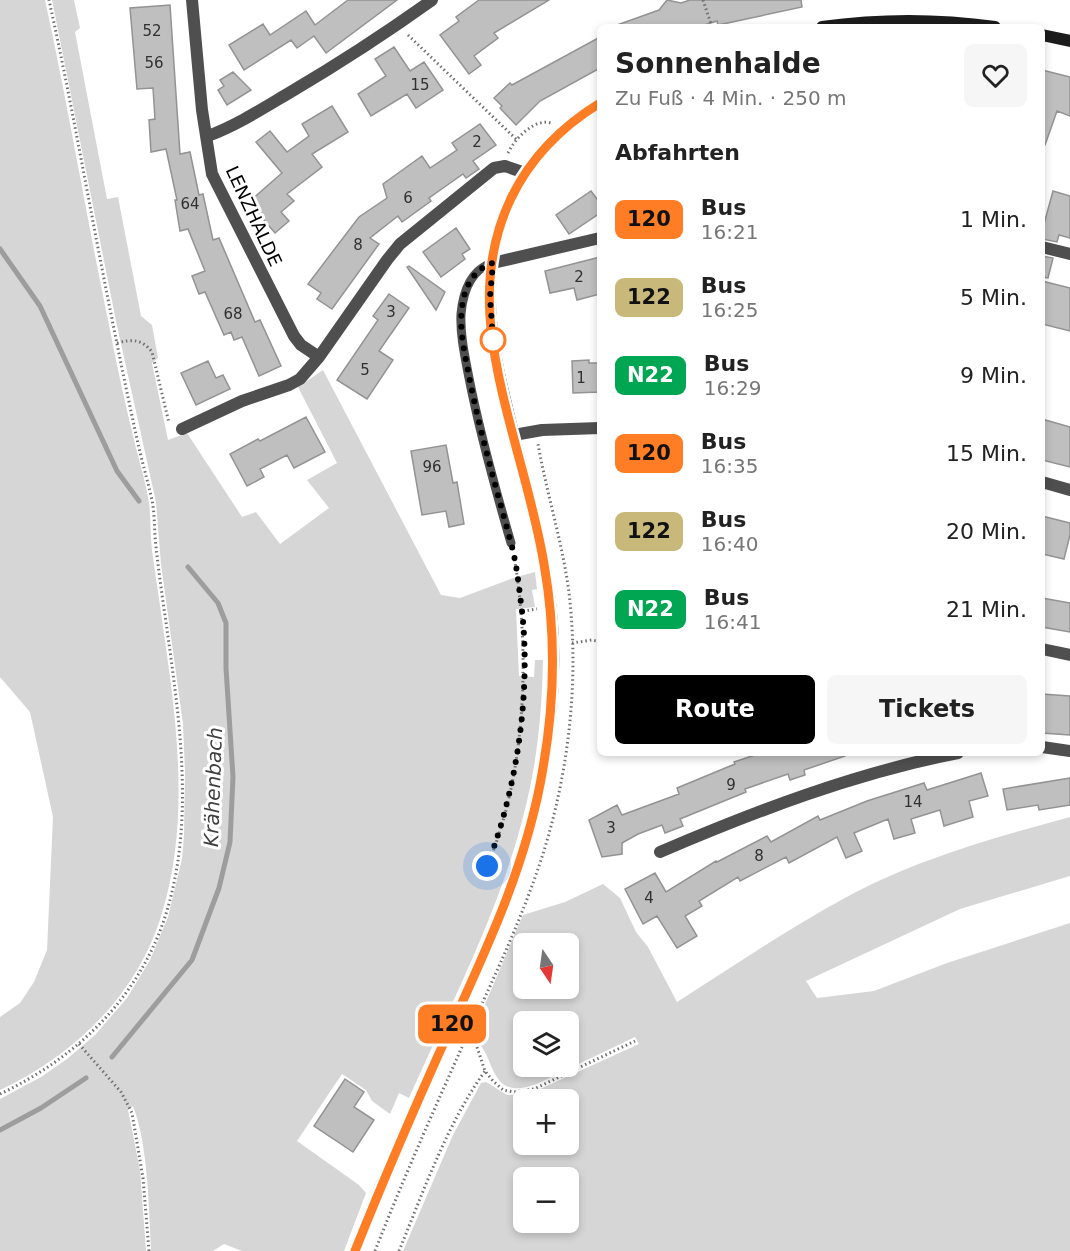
<!DOCTYPE html>
<html lang="de">
<head>
<meta charset="utf-8">
<style>
  :root { --surface:#fff; --page:#f6f6f6; --text:#222; --muted:#767676; --accent:#000 }
  body { margin:0; font-family:"DejaVu Sans",sans-serif; background:var(--page); color:var(--text); height:100vh; display:flex; flex-direction:column; font-size:22px; white-space:nowrap }
  * { box-sizing:border-box; margin:0 }
  p { font-size:20px; color:var(--muted) }
  .icon { flex:none; width:33px; height:33px; fill:none; stroke:currentColor; stroke-width:2; stroke-linecap:round; stroke-linejoin:round }
  .map { position:relative; flex:1; overflow:hidden }
  .side { position:absolute; left:597px; top:24px; width:448px; height:732px; display:flex; flex-direction:column; background:var(--surface); border-radius:9px; box-shadow:0 3px 9px #0003 }
  .side>* { flex:none }
  .badge { padding:0 12px; border-radius:9px; font-size:21px; line-height:39px }
  .needle { width:39px; rotate:167deg }
  .controls { position:absolute; left:513px; top:933px; display:grid; gap:12px }
  .controls a { display:grid; place-items:center; width:66px; height:66px; border-radius:9px; background:var(--surface); box-shadow:0 3px 9px #0003; font-size:30px }
  .you { position:absolute; width:30px; height:30px; margin:-15px; border:4px solid #fff; border-radius:50%; background:#1a73e8; box-shadow:0 0 0 9px #1a73e833 }
  .map>.badge { position:absolute; translate:-50% -50%; box-shadow:0 0 0 3px #fff }
  h2 { padding:0 18px; font-size:22px; line-height:54px }
  .round { display:grid; place-items:center; flex:none; width:63px; height:63px; border-radius:9px; background:var(--page) }
  .summary { display:flex; align-items:center; justify-content:space-between; height:102px; padding:0 18px }
  h1 { font-size:28px; font-weight:700; line-height:45px }
  .action { display:flex; gap:12px; margin-top:auto; padding:12px 18px }
  .action a { flex:1; height:69px; border-radius:9px; background:var(--accent); color:#fff; font-size:24px; font-weight:700; line-height:69px; text-align:center }
  .action a+a { background:var(--page); color:var(--text) }
  ul { padding:0; list-style:none }
  li { display:flex; align-items:center; gap:18px; height:78px; padding:0 18px }
  li div { flex:1 }
  li b { display:block; font-size:22px }
  li em { font-style:normal }
  li .badge { min-width:66px; font-weight:700; text-align:center }
  .map>svg:first-child { display:block }
  .green { fill:#d6d6d6; fill-rule:evenodd }
  .lines { fill:none; stroke-linecap:round; stroke-linejoin:round }
  .stream { stroke:#9d9d9d; stroke-width:5 }
  .building { fill:#bfbfbf; stroke:#939393; stroke-width:1.5 }
  .path { stroke:#717171; stroke-width:3; stroke-dasharray:1.5 3; stroke-linecap:butt }
  .service { stroke:#4f4f4f; stroke-width:9 }
  .minor { stroke:#4f4f4f; stroke-width:12 }
  .secondary { stroke:#1c1c1c; stroke-width:12 }
  .line-casing { stroke:#fff; stroke-width:14 }
  .line { stroke:#ff7d24; stroke-width:9 }
  .walk { stroke:#000; stroke-width:6; stroke-dasharray:0 10.8 }
  .stop-dot { fill:#fff; stroke:#ff7d24; stroke-width:3 }
  .labels { text-anchor:middle; dominant-baseline:central; stroke-width:6; stroke-linejoin:round; paint-order:stroke }
  .number-label { font-size:15px; fill:#303030 }
  .street-label { font-size:18px; fill:#000; stroke:#fff }
  .water-label { font-size:20px; font-style:italic; fill:#3e3e3e; stroke:#fff }
</style>
</head>
<body>
<div class="map">
<svg width="1070" height="1251" viewBox="0 0 1070 1251">
  <rect width="100%" height="100%" fill="#fff"/>
  <path class="green" d="M0 0H45C69 110 87 220 110 330 117 367 125 403 134 440 139 461 146 482 149 503 151 518 150 534 152 550 155 573 159 597 162 620 176 716 191 818 162 913 138 994 75 1055 0 1090V1017L20 1003 34 982 47 950 53 817 30 712 0 677Z
    M52 0H74L80 28 75 32 107 199 118 197 141 316 152 325 158 358 152 363 168 440 187 433 242 517 256 512 280 544 329 508 307 480 337 463 298 387 323 370 441 595 460 598 513 578 535 572 537 589 532 590 535 607 516 609 519 676 534 677 535 660H543C542 707 538 755 527 801 503 905 452 1001 409 1098L399 1093 390 1114 372 1101 366 1090 342 1074 297 1141 359 1185 366 1193 344 1251H242L224 1244 213 1251H151C149 1209 148 1144 133 1106L128 1110 140 1170 146 1251H0V1099L41 1077 67 1059 95 1035 127 998 150 960 168 917 182 859 184 836 185 772 183 724 161 564 156 502 116 321Z
    M1070 817V876L960 909 806 981 817 998 874 991 947 963 1070 923V1251H403L453 1135 481 1083 486 1082 507 1095 529 1094 639 1044 635 1037 537 1084C504 1095 498 1084 487 1056 483 1047 475 1039 474 1030L523 915 565 902 603 884 620 898 636 932 648 947 677 1002C732 967 786 930 843 899 913 860 993 838 1070 817ZM524 944H568V988H524ZM524 1022H568V1066H524ZM524 1100H568V1144H524ZM524 1178H568V1222H524Z"/>
  <g class="lines">
    <path class="stream" d="M0 249 40 306 117 471 139 501
      M112 1057 192 960 219 888 230 842 233 777 226 668V623L218 603 188 567
      M0 1130 41 1108 86 1078"/>
  </g>
  <path class="building" d="M348 0H397L326 53 314 36 297 48 291 40 244 70 229 45 263 24 270 35 306 11 315 25Z
    M479 0H549L494 33 498 38 474 56 481 65 469 74 440 35 459 21 456 17Z
    M667 0 681 3 690 0H801L802 7 718 25 717 21 698 27H617V25L659 10Z
    M170 5 180 154 190 152 199 195 203 194 213 240 219 238 255 322 260 320 281 366 259 376 242 337 234 340 231 332 224 335 205 292 199 294 192 276 205 271 188 229 180 231 175 200H177L166 149 151 152 149 120 155 119 153 88 137 89 130 8Z
    M600 37V68L540 101 516 125 500 108 502 106 494 98 510 83 512 85Z
    M394 47 410 71 424 62 443 90 416 108 407 94 371 116 358 94 386 76 375 59Z
    M1042 70 1070 77V116L1057 111 1045 145H1042Z
    M233 72 251 90 227 105 218 90 224 86 220 80Z
    M332 106 348 132 312 154 322 167 287 194 294 201 281 212 289 221 275 233 249 202 282 173 256 142 270 131 287 152 309 136 302 124Z
    M480 124 496 145 473 161 479 169 466 178 463 174 429 198 431 201 402 222 398 216 370 238 379 244 332 309 317 299 321 293 308 284 359 217 387 198 383 184 422 156 430 168 457 150 452 143Z
    M591 191 600 203V213L569 234 556 215Z
    M1053 191 1070 196V238L1059 235 1057 242 1042 239V231Z
    M456 228 470 249 462 254 465 259 441 277 423 252Z
    M1042 256 1053 258 1048 278 1042 277Z
    M600 257V294L577 300 574 288 550 293 545 271Z
    M409 266 445 292 436 310 407 267Z
    M1042 281 1070 288V331L1042 324Z
    M389 294 409 308 379 351 393 360 367 399 337 380 378 320 373 316Z
    M589 360V363H600V392L573 393 572 361Z
    M208 361 216 378 223 375 230 389 196 405 181 373Z
    M306 417 325 452 294 468 287 455 260 469 264 477 247 486 230 454 258 439 260 441Z
    M1042 419 1070 427V467L1042 460Z
    M446 445 453 483 457 482 464 524 449 527 446 511 422 515 411 451Z
    M1042 516 1070 523V535L1064 559 1042 554Z
    M1042 598 1070 603V632L1042 627Z
    M1042 694 1070 696V735L1042 733Z
    M761 753H845V756L804 770 805 775 790 780 788 774 745 789 746 792 680 819 683 826 665 833 662 825 638 834 622 843V854L602 857 589 820 617 805 622 815 679 794 677 788 735 764 734 762Z
    M981 773 988 796 969 801 973 817 944 826 940 810 911 819 915 833 894 839 888 819 854 833 862 851 846 858 837 837 789 863 786 857 740 881 738 877 699 901 702 906 685 916 697 936 677 948 657 916 643 924 625 889 655 873 666 892 716 861 717 862 767 836 771 842 818 816 820 820 867 801 924 783 927 790Z
    M1070 778V805L1039 810 1038 805 1007 810 1003 789Z
    M345 1079 364 1092 354 1107 374 1120 353 1152 314 1126Z"/>
  <g class="lines">
    <path class="path" d="M703 0 712 27
      M408 35 517 140
      M508 153C515 138 535 118 551 123
      M117 343C132 339 142 339 152 352L169 423
      M523 611 537 609
      M572 643 592 640 600 642
      M483 875C526 783 531 656 514 556
      M467 1038 477 1047 485 1071 493 1081 503 1090 514 1092 534 1089 635 1041
      M79 1044 121 1092 132 1113 143 1178 149 1251
      M0 1094C76 1058 138 999 165 917 195 824 180 724 167 629 163 602 159 574 156 547 154 531 155 515 152 500 148 482 143 465 139 448 129 403 120 359 111 314 90 210 72 104 49 0
      M375 1251C402 1182 432 1114 462 1047 490 986 519 926 540 863 566 785 578 696 571 613 567 556 548 501 538 444
      M399 1251C424 1190 447 1124 485 1071"/>
    <path class="service" d="M493 263C471 269 463 292 461 314 460 335 465 357 469 378 480 434 495 488 511 543"/>
    <path class="minor" d="M192 0 202 110 212 174 294 336 301 345 319 357
      M208 136C237 125 262 109 289 93 338 64 386 33 432 0
      M1042 247 1070 254
      M493 263 600 238
      M182 429 242 401 289 385 300 379 319 357 387 260 400 244 494 168 505 166 525 173
      M514 435 542 430 600 428
      M1042 482 1070 490
      M1042 649 1070 655
      M1042 747 1070 751
      M660 852C756 811 855 773 958 753"/>
    <path class="secondary" d="M822 27C880 19 937 19 995 27
      M1042 35 1070 41
      M355 1251 380 1188 502 911C537 820 559 722 552 623 547 560 530 498 514 437 505 399 494 360 491 321 483 228 519 152 600 103"/>
  </g>
  <g class="lines">
    <g class="line-casing">
      <path id="line" d="M355 1251C385 1176 417 1102 450 1029 489 944 528 860 543 768 555 700 556 632 544 564 531 485 500 409 491 329 481 233 517 154 600 103"/>
    </g>
    <use href="#line" class="line"/>
    <path class="walk" d="M487 866C517 789 531 693 522 611 519 588 517 565 511 543 496 487 480 433 469 376 465 354 459 330 462 308 464 288 473 269 493 263L490 297 493 340"/>
  </g>
  <circle class="stop-dot" cx="493" cy="340" r="12"/>
  <g class="labels">
    <g class="number-label">
      <text x="152" y="31">52</text>
      <text x="154" y="63">56</text>
      <text x="420" y="85">15</text>
      <text x="477" y="142">2</text>
      <text x="408" y="198">6</text>
      <text x="190" y="204">64</text>
      <text x="358" y="245">8</text>
      <text x="579" y="277">2</text>
      <text x="391" y="312">3</text>
      <text x="233" y="314">68</text>
      <text x="365" y="370">5</text>
      <text x="581" y="378">1</text>
      <text x="432" y="467">96</text>
      <text x="731" y="785">9</text>
      <text x="913" y="802">14</text>
      <text x="611" y="828">3</text>
      <text x="759" y="856">8</text>
      <text x="649" y="898">4</text>
    </g>
    <g class="street-label">
      <text transform="translate(254 216) rotate(65)">LENZHALDE</text>
    </g>
    <g class="water-label">
      <text transform="translate(213 787) rotate(-88)">Krähenbach</text>
    </g>
  </g>
</svg>
<div class="controls">
<a><svg class="needle" viewBox="-14 -14 28 28"><path d="M0-13l5 13h-10z" fill="#e53935"/><path d="M0 13l5-13h-10z" fill="#767676"/></svg></a>
<a><svg class="icon" aria-label="layers" viewBox="0 0 24 24"><path d="M12 4l9 5-9 5-9-5zM3 14l9 5 9-5"/></svg></a>
<a>+</a>
<a>−</a>
</div>
<div class="you" style="left:487px;top:866px"></div>
<b class="badge" style="left:452px;top:1024px;background:#ff7d24;color:#111">120</b>
<section class="side">
<div class="summary"><div><h1>Sonnenhalde</h1><p>Zu Fuß · 4 Min. · 250 m</p></div><a class="round"><svg class="icon" aria-label="heart" viewBox="0 0 24 24"><path d="M12 20l-8-8c-3-5 5-10 8-4 3-6 11-1 8 4z"/></svg></a></div>
<h2>Abfahrten</h2>
<ul>
<li><span class="badge" style="background:#ff7d24;color:#111">120</span><div><b>Bus</b><p>16:21</p></div><em>1 Min.</em></li>
<li><span class="badge" style="background:#c8b97b;color:#111">122</span><div><b>Bus</b><p>16:25</p></div><em>5 Min.</em></li>
<li><span class="badge" style="background:#00a651;color:#fff">N22</span><div><b>Bus</b><p>16:29</p></div><em>9 Min.</em></li>
<li><span class="badge" style="background:#ff7d24;color:#111">120</span><div><b>Bus</b><p>16:35</p></div><em>15 Min.</em></li>
<li><span class="badge" style="background:#c8b97b;color:#111">122</span><div><b>Bus</b><p>16:40</p></div><em>20 Min.</em></li>
<li><span class="badge" style="background:#00a651;color:#fff">N22</span><div><b>Bus</b><p>16:41</p></div><em>21 Min.</em></li>
</ul>
<div class="action"><a>Route</a><a>Tickets</a></div>
</section>
</div>
</body>
</html>
